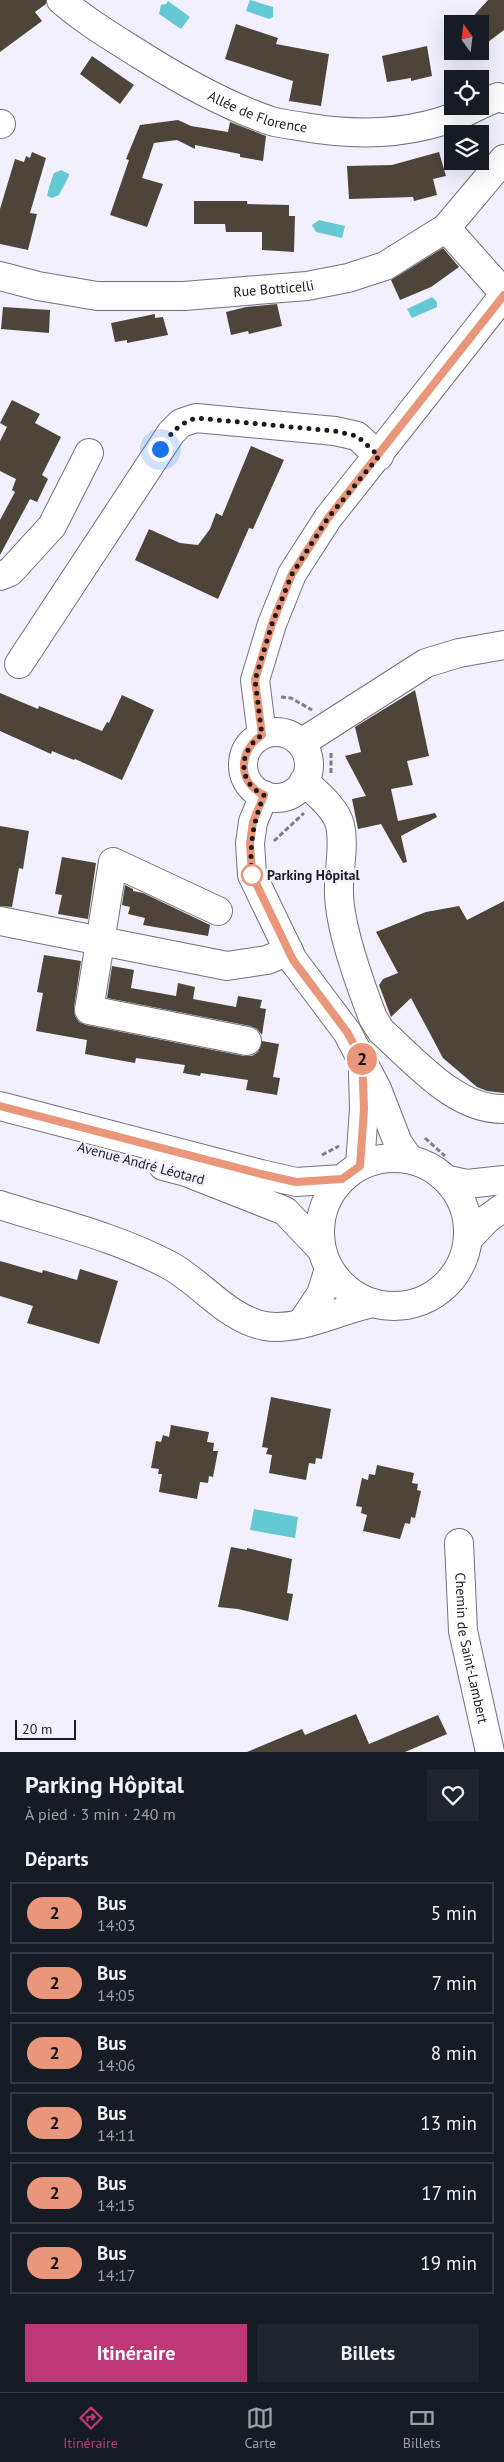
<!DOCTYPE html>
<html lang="fr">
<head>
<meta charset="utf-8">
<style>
  :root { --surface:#171b24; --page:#20242c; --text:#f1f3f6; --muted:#9ea1a6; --line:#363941; --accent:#be3777 }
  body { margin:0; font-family:"PT Sans",sans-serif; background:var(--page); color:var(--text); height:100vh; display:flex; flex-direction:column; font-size:19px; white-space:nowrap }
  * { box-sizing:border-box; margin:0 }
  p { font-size:16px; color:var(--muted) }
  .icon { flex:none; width:28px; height:28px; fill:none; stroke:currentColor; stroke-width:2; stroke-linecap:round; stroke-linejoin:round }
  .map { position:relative; height:1752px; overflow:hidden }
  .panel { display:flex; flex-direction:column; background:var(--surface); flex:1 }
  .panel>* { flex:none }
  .badge { padding:0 10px; border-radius:16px; font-size:18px; line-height:32px }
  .needle { width:32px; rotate:346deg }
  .fabs { position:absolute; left:444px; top:15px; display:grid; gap:10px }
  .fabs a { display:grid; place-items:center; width:45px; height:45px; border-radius:0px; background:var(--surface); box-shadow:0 5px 20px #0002; font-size:25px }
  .scale { position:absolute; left:15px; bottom:12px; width:61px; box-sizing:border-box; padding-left:5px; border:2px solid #1c1b20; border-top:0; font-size:14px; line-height:18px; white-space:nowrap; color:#1c1b20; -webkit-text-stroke:4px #f2f0fd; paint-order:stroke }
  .you { position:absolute; width:25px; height:25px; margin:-12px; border:4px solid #fff; border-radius:50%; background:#1a73e8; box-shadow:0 0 0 8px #1a73e833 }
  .map>.badge { position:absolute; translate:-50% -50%; box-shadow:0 0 0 2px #fff }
  h2 { padding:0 25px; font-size:19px; line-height:45px }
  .round { display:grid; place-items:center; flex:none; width:52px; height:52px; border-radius:0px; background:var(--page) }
  .summary { display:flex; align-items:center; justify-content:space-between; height:85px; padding:0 25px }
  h1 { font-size:24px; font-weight:700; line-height:38px }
  .button { display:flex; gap:10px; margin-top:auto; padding:10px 25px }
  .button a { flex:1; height:58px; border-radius:0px; background:var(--accent); color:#fff; font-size:20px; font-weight:700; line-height:58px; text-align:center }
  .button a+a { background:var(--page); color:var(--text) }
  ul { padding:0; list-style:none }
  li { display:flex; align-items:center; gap:15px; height:62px; margin:0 10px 8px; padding:0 15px; border:2px solid var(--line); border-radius:0px }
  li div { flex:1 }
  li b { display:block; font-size:19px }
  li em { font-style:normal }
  li .badge { min-width:55px; font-weight:700; text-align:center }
  .dock { display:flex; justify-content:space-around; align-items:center; height:70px; border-top:1px solid var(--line); background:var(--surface); font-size:14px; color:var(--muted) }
  .dock a { display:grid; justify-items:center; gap:2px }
  .dock .active { color:var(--accent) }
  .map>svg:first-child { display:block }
  .water { fill:#64c9d2 }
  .building { fill:#4d453a }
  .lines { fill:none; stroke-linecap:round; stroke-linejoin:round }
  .minor-casing { stroke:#72717e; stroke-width:30 }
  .major-casing { stroke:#72717e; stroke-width:30 }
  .path { stroke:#7f7d86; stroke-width:3; stroke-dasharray:5 2.5; stroke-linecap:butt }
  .minor { stroke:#fff; stroke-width:28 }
  .major { stroke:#fff; stroke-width:28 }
  .line-casing { stroke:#fff; stroke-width:11 }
  .line { stroke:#e9967a; stroke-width:8 }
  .walk { stroke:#1c1b20; stroke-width:5; stroke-dasharray:0 9 }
  .stop-dot { fill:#fff; stroke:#e9967a; stroke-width:2.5 }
  .labels { text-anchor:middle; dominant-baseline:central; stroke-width:5; stroke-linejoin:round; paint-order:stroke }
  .street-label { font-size:14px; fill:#1c1b20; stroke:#f2f0fd }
  .stop-label { font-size:14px; font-weight:bold; fill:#1c1b20; stroke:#f2f0fd; text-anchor:start }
</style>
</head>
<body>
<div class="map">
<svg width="504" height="1752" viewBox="0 0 504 1752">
  <rect width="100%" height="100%" fill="#f2f0fd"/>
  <path class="water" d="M250 0 273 7V17L269 19 246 11Z
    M168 1 190 17 181 29 159 14 161 5 166 4Z
    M61 170 69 174V176L59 195 52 198 47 196C49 187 51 181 54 173Z
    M319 220 345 226 342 238 316 232 312 225Z
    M432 297 437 302V307L412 318 407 309Z
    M254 1509 298 1517 295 1538 250 1530Z"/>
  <path class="building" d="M0 0H46V4L35 12 42 21 0 52Z
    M488 0H504V30L480 48V24H466Z
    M236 24 278 38 276 44 329 54 321 106 289 101 293 81 225 59Z
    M427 46 432 76 411 81V78L387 82 382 56Z
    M92 56 134 85 120 104 80 74Z
    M178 120 191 126 228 132 230 122 266 136 263 161 240 157V154L195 145V149L177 140 154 143 142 178 163 184 147 227 110 215 129 160 126 159 140 125Z
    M32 152 46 158 30 213 37 214 28 250 0 244V209L15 159 24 162 26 156 30 158Z
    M439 152 446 176 433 179 437 195 414 201 413 197 349 199 347 166 392 165Z
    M194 201H247V204L289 205V216H295L294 252 262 250V232H226L225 224H194Z
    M443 248 459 267 431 287 400 300 391 280Z
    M277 304 282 326 249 334 248 331 231 335 226 312 246 307Z
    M3 307 50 310 49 333 1 329Z
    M155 314V318L163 317 168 335 127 343V340L115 342 111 323Z
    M12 400 40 414 35 423 61 437 42 475 48 479 37 502 30 499 0 555V520L15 492 12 490 16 479 0 471V441L7 427 0 423Z
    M251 446 284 460 253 529 249 528 218 599 135 560 149 529 180 543 198 545 210 529 216 513 222 516Z
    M415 690 429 756 407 761 413 785 391 789 398 821 435 813 437 817 401 836 407 862 403 863 381 824 358 829 352 799 366 796 345 756 361 752 355 727Z
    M0 693 38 709 39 706 102 731 107 722 109 723 122 695 154 710 122 780 75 759 74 760 52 751 51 754 0 731Z
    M0 826 29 831 23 869 19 868 12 907 0 906Z
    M62 857 96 863 88 919 58 914 62 895 55 894Z
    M125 885 133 889V891L143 893 210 925 208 936 143 925 145 918 128 914 130 907 122 905Z
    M504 901V1093L487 1091 477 1087 443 1058 411 998 391 1017 379 985 383 979 398 973 376 932 426 912 459 906 467 920Z
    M44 955 81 961 74 1008 75 1016 79 1022 86 1025 244 1056H252L258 1052 262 1041 279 1044 273 1077 280 1078 277 1095 246 1090 248 1080 201 1073 200 1076 183 1073 185 1065 136 1058 135 1063 85 1054 87 1040 36 1031 43 993 37 992Z
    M112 966 134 970 131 988 176 996 178 983 195 987 193 999 236 1007 238 996 262 1000 260 1008 266 1009 262 1035 257 1029 250 1026 107 998Z
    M0 1261 42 1273 43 1270 77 1280 80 1269 118 1281 99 1344 27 1323 33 1306 0 1296Z
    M271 1397 331 1409 322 1459 316 1458 315 1464 309 1463 306 1480 269 1473 272 1455 266 1454 268 1448 262 1447Z
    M171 1425 209 1432 207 1442 214 1443 213 1451H218L213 1477 209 1476 208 1483 200 1482 197 1499 159 1492 162 1474H158L159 1469 151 1468 156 1441 161 1442 163 1435 169 1437Z
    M377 1465 414 1473 412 1483 418 1484 417 1490 421 1491 415 1518 411 1517 410 1524 405 1523 400 1539 363 1531 367 1515 361 1513 362 1507 356 1506 362 1478 368 1480 369 1474 375 1475Z
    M231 1547 247 1550V1548L292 1559 287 1593 293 1594 288 1621 238 1609 218 1607Z
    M356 1714 369 1744 438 1715 447 1734 405 1752H247L302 1729 305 1735Z"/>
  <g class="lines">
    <g class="minor-casing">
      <g id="minor">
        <path id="s1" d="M61 0C85 21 112 37 139 54 180 80 224 105 271 121 281 124 293 125 304 127 363 137 424 135 478 106"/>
        <path d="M480 105 498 97 504 99"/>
        <path d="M0 124H1"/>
        <path d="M446 228 504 293"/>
        <path id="s2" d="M0 276 38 286 97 296H184L307 286 348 278 385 266 446 228 504 159"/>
        <path d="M0 576 10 572 52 526 89 453"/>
        <path d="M19 664 171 433 181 423 196 418 335 431 357 436 379 456"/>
        <circle cx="276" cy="765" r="33"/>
        <path d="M262 735 255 680 272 624 292 574 328 518 504 295"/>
        <path d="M301 743 426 663 459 653 504 645"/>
        <path d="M304 781C317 794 335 807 340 825 345 847 338 871 339 894 340 930 360 984 373 1018L381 1031C415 1061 455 1110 504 1109"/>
        <path d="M264 795 253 822 250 843 252 875 293 960 347 1032 377 1089 398 1143 409 1159"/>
        <path d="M218 911 113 862 89 1010 247 1041"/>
        <path d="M0 921 227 966 267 960 289 951"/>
        <path d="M360 1166 364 1109 363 1073"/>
        <path d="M0 1205C56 1223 116 1237 169 1265 201 1282 227 1319 265 1326 298 1332 339 1310 372 1303"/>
        <path d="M301 1324 321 1294 329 1269"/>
        <path id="s3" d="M459 1543 463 1631 490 1752"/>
      </g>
    </g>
    <g class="major-casing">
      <path id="major" d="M0 1106 261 1174 296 1182 342 1179
        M320 1232a74 74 0 1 1 148 0a74 74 0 1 1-148 0Z
        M163 1166 186 1172 285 1211 322 1250
        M448 1180 467 1184 504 1180
        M468 1239 487 1219 504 1207"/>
    </g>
    <path class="path" d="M281 697 291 698 312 710
      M331 773V752
      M274 841 304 813
      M425 1138 445 1156
      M322 1155 339 1146"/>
    <use href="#minor" class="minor"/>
    <use href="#major" class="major"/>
  </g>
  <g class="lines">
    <g class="line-casing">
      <path id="line" d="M0 1106 261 1174 296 1182 342 1179 360 1166 364 1109 362 1059 347 1032 293 960 252 875 250 843 253 822 264 795C236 782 239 750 262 735L255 680 272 624 292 574 328 518 504 295"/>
    </g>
    <use href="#line" class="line"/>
    <path class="walk" d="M160 449C170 434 178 424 196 418L335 431 357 436 379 456 328 518 292 574 272 624 255 680 262 735C239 750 236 782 264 795 253 823 249 846 252 875"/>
  </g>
  <circle class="stop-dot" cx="252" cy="875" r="10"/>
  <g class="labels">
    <g class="street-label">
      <text stroke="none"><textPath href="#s1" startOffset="228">Allée de Florence</textPath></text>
      <text stroke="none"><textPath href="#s2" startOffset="276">Rue Botticelli</textPath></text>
      <text transform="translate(141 1163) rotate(15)">Avenue André Léotard</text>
      <text stroke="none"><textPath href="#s3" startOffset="106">Chemin de Saint-Lambert</textPath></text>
    </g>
    <g class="stop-label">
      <text x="267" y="875">Parking Hôpital</text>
    </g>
  </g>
</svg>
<div class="fabs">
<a><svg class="needle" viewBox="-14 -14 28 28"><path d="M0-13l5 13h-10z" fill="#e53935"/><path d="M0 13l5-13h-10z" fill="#9ea1a6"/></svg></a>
<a><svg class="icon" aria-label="locate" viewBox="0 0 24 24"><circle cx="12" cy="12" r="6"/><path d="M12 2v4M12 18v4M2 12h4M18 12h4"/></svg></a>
<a><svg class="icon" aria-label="layers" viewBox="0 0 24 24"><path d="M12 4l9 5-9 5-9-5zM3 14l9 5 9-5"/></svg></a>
</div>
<div class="scale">20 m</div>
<div class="you" style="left:160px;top:449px"></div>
<b class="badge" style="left:362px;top:1059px;background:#e9967a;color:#111">2</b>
</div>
<section class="panel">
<div class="summary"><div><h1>Parking Hôpital</h1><p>À pied · 3 min · 240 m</p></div><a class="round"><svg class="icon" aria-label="heart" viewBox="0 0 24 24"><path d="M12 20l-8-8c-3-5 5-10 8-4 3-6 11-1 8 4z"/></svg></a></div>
<h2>Départs</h2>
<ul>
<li><span class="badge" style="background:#e9967a;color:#111">2</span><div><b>Bus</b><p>14:03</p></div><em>5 min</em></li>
<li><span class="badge" style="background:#e9967a;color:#111">2</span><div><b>Bus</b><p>14:05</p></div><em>7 min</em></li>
<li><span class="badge" style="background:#e9967a;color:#111">2</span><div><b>Bus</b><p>14:06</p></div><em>8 min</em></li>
<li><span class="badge" style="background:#e9967a;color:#111">2</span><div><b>Bus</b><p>14:11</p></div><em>13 min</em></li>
<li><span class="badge" style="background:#e9967a;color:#111">2</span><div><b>Bus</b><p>14:15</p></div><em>17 min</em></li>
<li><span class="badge" style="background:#e9967a;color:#111">2</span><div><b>Bus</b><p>14:17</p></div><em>19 min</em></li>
</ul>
<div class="button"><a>Itinéraire</a><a>Billets</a></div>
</section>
<nav class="dock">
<a class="active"><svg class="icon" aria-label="directions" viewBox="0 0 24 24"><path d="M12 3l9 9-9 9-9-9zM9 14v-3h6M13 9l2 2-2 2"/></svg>Itinéraire</a>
<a><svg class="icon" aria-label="map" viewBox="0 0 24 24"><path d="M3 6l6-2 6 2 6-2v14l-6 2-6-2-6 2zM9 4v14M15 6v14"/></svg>Carte</a>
<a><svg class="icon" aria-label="tickets" viewBox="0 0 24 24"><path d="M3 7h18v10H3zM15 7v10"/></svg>Billets</a>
</nav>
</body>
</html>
